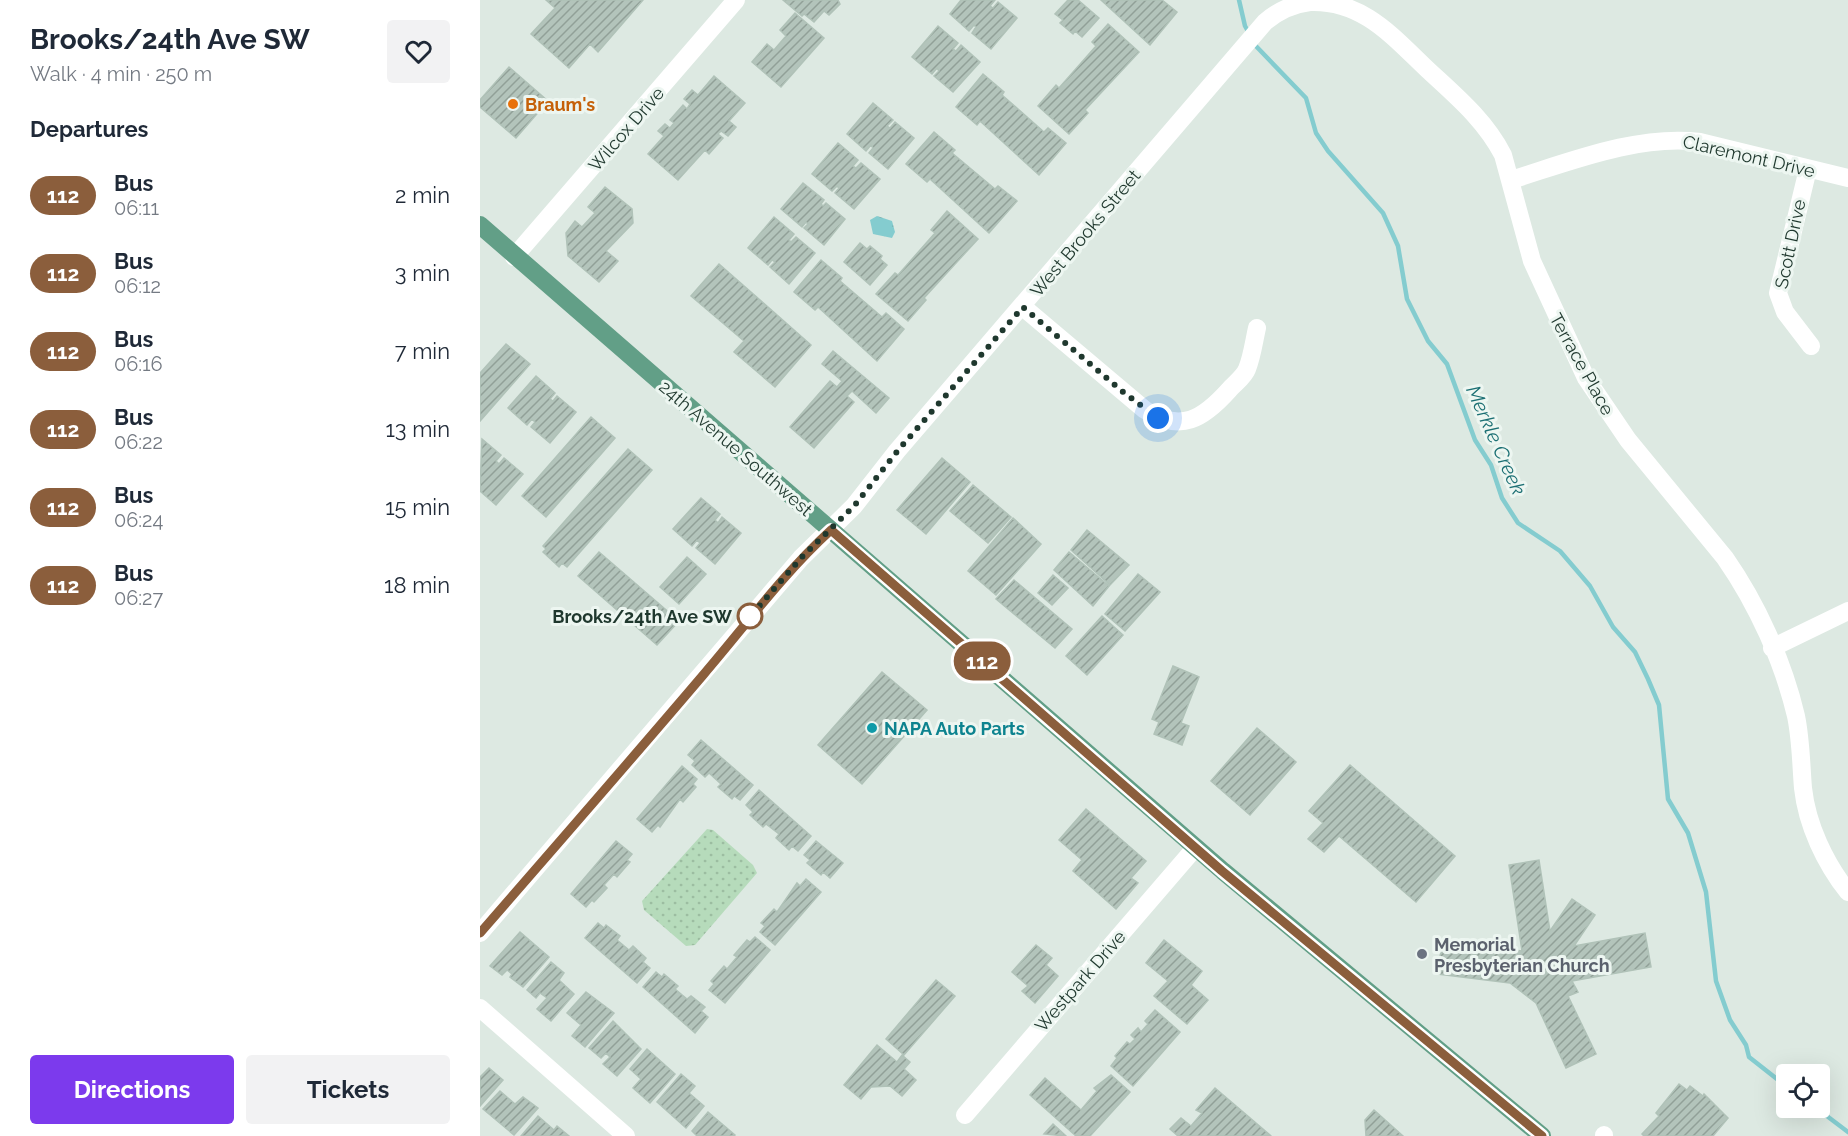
<!DOCTYPE html>
<html lang="en">
<head>
<meta charset="utf-8">
<style>
  :root { --surface:#fff; --page:#f2f2f3; --text:#1f2937; --muted:#747a83; --accent:#7c3aed }
  body { margin:0; font-family:Raleway,sans-serif; background:var(--page); color:var(--text); height:100vh; display:flex; flex-direction:column; font-size:22px; white-space:nowrap }
  * { box-sizing:border-box; margin:0 }
  p { font-size:20px; color:var(--muted) }
  .icon { flex:none; width:33px; height:33px; fill:none; stroke:currentColor; stroke-width:2; stroke-linecap:round; stroke-linejoin:round }
  .map { position:relative; flex:1; overflow:hidden }
  .side { display:flex; flex-direction:column; background:var(--surface); width:480px }
  .side>* { flex:none }
  .badge { padding:0 12px; border-radius:20px; font-size:21px; line-height:39px }
  .tools { position:absolute; left:1296px; top:1064px; display:grid; gap:12px }
  .tools a { display:grid; place-items:center; width:54px; height:54px; border-radius:6px; background:var(--surface); box-shadow:0 6px 24px #0002; font-size:30px }
  .you { position:absolute; width:30px; height:30px; margin:-15px; border:4px solid #fff; border-radius:50%; background:#1a73e8; box-shadow:0 0 0 9px #1a73e833 }
  .map>.badge { position:absolute; translate:-50% -50%; box-shadow:0 0 0 3px #fff }
  h2 { padding:0 30px; font-size:22px; line-height:54px }
  .round { display:grid; place-items:center; flex:none; width:63px; height:63px; border-radius:6px; background:var(--page) }
  .headline { display:flex; align-items:center; justify-content:space-between; height:102px; padding:0 30px }
  h1 { font-size:28px; font-weight:700; line-height:45px }
  .button { display:flex; gap:12px; margin-top:auto; padding:12px 30px }
  .button a { flex:1; height:69px; border-radius:6px; background:var(--accent); color:#fff; font-size:24px; font-weight:700; line-height:69px; text-align:center }
  .button a+a { background:var(--page); color:var(--text) }
  ul { padding:0; list-style:none }
  li { display:flex; align-items:center; gap:18px; height:78px; padding:0 30px }
  li div { flex:1 }
  li b { display:block; font-size:22px }
  li em { font-style:normal }
  li .badge { min-width:66px; font-weight:700; text-align:center }
  main { display:flex; flex:1; min-height:0 }
  .map>svg:first-child { display:block }
  .grass { fill:url(#grass-dots) }
  .water { fill:url(#water-ripples) }
  .lines { fill:none; stroke-linecap:round; stroke-linejoin:round }
  .stream { stroke:#84cccf; stroke-width:4.5 }
  .building { fill:url(#building-hatch); stroke:#b0c2b8; stroke-width:1.5 }
  .minor { stroke:#fff; stroke-width:18 }
  .major { stroke:#629f87; stroke-width:18 }
  .line-casing { stroke:#fff; stroke-width:14 }
  .line { stroke:#8b5e3c; stroke-width:9 }
  .walk { stroke:#1f382e; stroke-width:6; stroke-dasharray:0 10.8 }
  .food-dot { fill:#e8710a; stroke:#edf6f1; stroke-width:2 }
  .stop-dot { fill:#fff; stroke:#8b5e3c; stroke-width:3 }
  .culture-dot { fill:#0f9aa8; stroke:#edf6f1; stroke-width:2 }
  .worship-dot { fill:#6b7280; stroke:#edf6f1; stroke-width:2 }
  .labels { text-anchor:middle; dominant-baseline:central; stroke-width:6; stroke-linejoin:round; paint-order:stroke }
  .food-label { font-size:18px; font-weight:bold; fill:#c56008; stroke:#edf6f1; text-anchor:start }
  .street-label { font-size:18px; fill:#1f382e; stroke:#edf6f1 }
  .stop-label { font-size:18px; font-weight:bold; fill:#1f382e; stroke:#edf6f1; text-anchor:end }
  .culture-label { font-size:18px; font-weight:bold; fill:#0d838f; stroke:#edf6f1; text-anchor:start }
  .worship-label { font-size:18px; font-weight:bold; fill:#5b616d; stroke:#edf6f1; text-anchor:start }
  .water-label { font-size:20px; font-style:italic; fill:#1b6f73; stroke:#edf6f1 }
</style>
</head>
<body>
<main>
<section class="side">
<div class="headline"><div><h1>Brooks/24th Ave SW</h1><p>Walk · 4 min · 250 m</p></div><a class="round"><svg class="icon" aria-label="heart" viewBox="0 0 24 24"><path d="M12 20l-8-8c-3-5 5-10 8-4 3-6 11-1 8 4z"/></svg></a></div>
<h2>Departures</h2>
<ul>
<li><span class="badge" style="background:#8b5e3c;color:#fff">112</span><div><b>Bus</b><p>06:11</p></div><em>2 min</em></li>
<li><span class="badge" style="background:#8b5e3c;color:#fff">112</span><div><b>Bus</b><p>06:12</p></div><em>3 min</em></li>
<li><span class="badge" style="background:#8b5e3c;color:#fff">112</span><div><b>Bus</b><p>06:16</p></div><em>7 min</em></li>
<li><span class="badge" style="background:#8b5e3c;color:#fff">112</span><div><b>Bus</b><p>06:22</p></div><em>13 min</em></li>
<li><span class="badge" style="background:#8b5e3c;color:#fff">112</span><div><b>Bus</b><p>06:24</p></div><em>15 min</em></li>
<li><span class="badge" style="background:#8b5e3c;color:#fff">112</span><div><b>Bus</b><p>06:27</p></div><em>18 min</em></li>
</ul>
<div class="button"><a>Directions</a><a>Tickets</a></div>
</section>
<div class="map">
<svg width="1368" height="1136" viewBox="0 0 1368 1136">
  <defs>
    <pattern id="grass-dots" width="8" height="8" patternUnits="userSpaceOnUse" patternTransform="scale(1.5)"><rect width="8" height="8" fill="#b6dbbb"/><path d="M2 2h.1M6 6h.1" fill="none" stroke="#9cbda1" stroke-width="1.8" stroke-linecap="round"/></pattern>
    <pattern id="water-ripples" width="26" height="14" patternUnits="userSpaceOnUse" patternTransform="scale(1.5)"><rect width="26" height="14" fill="#84cccf"/><path d="M2 4q2-2 4 0t4 0M15 11q2-2 4 0t4 0" fill="none" stroke="#6ba7a8"/></pattern>
    <pattern id="building-hatch" width="6" height="6" patternUnits="userSpaceOnUse" patternTransform="scale(1.5)"><rect width="6" height="6" fill="#b3c4bb"/><path d="M-1 1l2-2M0 6l6-6M5 7l2-2" fill="none" stroke="#91a098"/></pattern>
  </defs>
  <rect width="100%" height="100%" fill="#dde9e2"/>
  <path class="grass" d="M227 829 233 830 273 865 277 873 215 945 206 946 164 910 162 901Z"/>
  <path class="water" d="M397 216 412 221 415 232 412 238 393 234 390 220Z"/>
  <g class="lines">
    <path class="stream" d="M759 0 765 26 769 33
      M773 43 826 98 836 133 848 151 903 213 918 246 927 299 948 341 967 364 995 440 1011 465 1022 498 1038 523 1080 551 1110 586 1133 627 1155 652 1168 679 1179 705 1188 799 1208 833 1226 892 1236 981 1250 1020 1266 1045 1269 1057 1306 1086
      M1335 1107 1368 1132"/>
  </g>
  <path class="building" d="M66 0H163L118 52 110 44 89 68 51 34 75 8Z
    M303 0H358L360 4 349 15 344 11 334 22 324 14 322 16Z
    M481 0H515L510 6 513 8 518 2 537 18 511 49 492 33 496 27 494 25 489 31 470 14Z
    M588 0H598L619 18 602 37 595 31 593 34 580 23 583 20 575 14Z
    M621 0H682L697 12 670 45Z
    M315 13 344 38 301 87 272 62 287 44 294 50 306 36 300 30Z
    M628 24 659 52 605 110 608 113 589 134 558 106 576 85 579 88 616 46 612 42Z
    M458 26 478 43 473 49 476 51 481 45 500 62 473 92 454 76 459 71 457 68 452 74 432 57Z
    M29 67 68 101 36 138 0 107V100Z
    M503 74 524 92 522 95 564 132 568 128 586 143 559 175 500 121 497 125 476 107Z
    M234 76 265 103 249 121 256 127 248 136 241 131 238 134 243 138 229 154 225 150 198 180 168 154 184 136 178 131 185 124 190 128 194 123 190 120 203 105 207 109 210 104 204 99 212 90 218 95Z
    M393 103 413 120 407 126 410 128 415 122 434 138 408 169 389 153 393 148 391 145 386 151 367 134Z
    M454 132 475 150 472 153 515 189 518 186 537 201 509 233 450 179 447 182 426 164Z
    M358 143 378 160 373 166 376 168 381 163 400 179 374 209 355 193 359 188 357 186 352 191 332 174Z
    M323 183 344 200 341 204 343 206 346 203 365 219 344 245 324 228 328 224 326 222 322 227 301 209Z
    M125 187 152 209 153 223 126 251 138 261 119 282 88 256 86 233 95 221 102 227 115 213 108 207Z
    M467 211 498 239 444 298 446 300 428 321 396 294 415 273 418 275 455 233 451 230Z
    M294 217 314 234 309 240 311 242 316 237 335 253 309 284 290 267 295 262 292 260 288 265 268 248Z
    M380 243 387 249 390 246 402 256 400 259 407 265 390 285 364 262Z
    M341 260 362 278 360 281 402 317 406 313 424 329 397 361 338 307 335 310 314 292Z
    M239 264 331 345 295 387 254 352 264 341 211 296Z
    M26 344 50 364 0 421V373Z
    M353 351 409 398 396 413 372 391 367 396 374 402 334 448 310 427 350 381 357 387 362 381 342 364Z
    M56 376 75 393 70 399 73 401 77 396 96 412 70 443 51 427 55 422 52 419 47 425 28 408Z
    M111 417 135 438 66 517 42 496Z
    M2 439 21 455 16 461 19 464 24 458 43 474 16 505 0 491Z
    M148 449 172 470 87 567 82 563 79 567 63 552 66 549 63 546Z
    M462 458 490 482 446 534 417 510Z
    M493 485 531 517 508 543 470 511Z
    M221 498 240 514 235 520 238 523 242 517 261 533 235 564 216 548 220 543 217 540 212 546 193 529Z
    M533 518 561 544 516 595 488 571Z
    M607 530 649 565 630 585 591 550Z
    M119 552 199 621 177 645 98 576Z
    M589 552 629 586 613 606 574 570Z
    M207 557 226 574 199 604 180 587Z
    M658 574 680 592 645 631 625 614Z
    M573 575 588 588 572 605 558 593Z
    M534 580 592 629 575 648 516 599Z
    M622 616 643 635 607 675 586 656Z
    M693 666 719 677 701 723 709 726 702 745 674 734 679 722 672 719Z
    M402 672 447 710 382 784 338 745Z
    M777 728 816 762 770 815 731 781Z
    M221 740 273 785 260 800 254 796 252 799 238 787 241 784 229 773 225 777 212 765 215 761 208 755Z
    M870 765 975 856 936 902 859 836 844 852 828 839 843 823 829 811Z
    M202 766 217 779 213 784 216 787 203 802 200 799 180 827 178 825 172 832 157 819Z
    M279 790 331 836 318 851 312 846 309 850 296 838 299 834 286 824 283 827 270 815 273 812 266 805Z
    M606 809 666 861 651 878 658 883 636 909 593 871 602 860 579 840Z
    M136 841 152 854 147 860 150 862 137 877 134 874 124 885 127 888 114 902 112 900 106 907 91 894Z
    M336 841 363 863 350 878 343 872 341 875 327 863 330 860 324 855Z
    M1059 860 1070 931 1092 899 1115 915 1094 946 1165 933 1171 967 1092 981 1098 992 1088 996 1116 1054 1086 1068 1056 1003 1030 983 958 974 962 941 1042 951 1029 865Z
    M326 879 341 892 295 945 280 932 285 926 281 923 294 909 297 912 317 883 320 886Z
    M118 923 124 928 126 925 140 936 137 940 149 950 153 946 166 958 163 962 170 968 157 983 105 938Z
    M40 932 69 957 43 987 30 977 32 974 27 970 22 975 10 966Z
    M275 937 290 950 245 1003 229 990 234 984 231 981 244 966 247 969 257 957 254 955 267 940 270 942Z
    M684 940 722 971 711 985 728 1000 707 1024 674 996 688 981 666 963Z
    M556 945 572 958 566 965 578 976 555 1003 542 991 548 986 532 972Z
    M71 962 84 973 79 980 94 994 71 1021 57 1009 67 998 60 993 56 998 47 990Z
    M176 972 182 977 184 974 198 986 195 989 207 999 211 996 225 1007 221 1011 228 1017 215 1033 163 987Z
    M456 980 475 996 424 1055 406 1039Z
    M106 992 134 1013 105 1047 92 1036 101 1025 87 1013Z
    M675 1010 700 1032 653 1086 631 1066 637 1058 635 1056 647 1042 650 1044 655 1039 651 1035 658 1028 661 1032 668 1024 665 1021Z
    M133 1021 161 1049 137 1076 123 1064 130 1057 126 1053 121 1058 109 1048Z
    M397 1045 417 1062 422 1055 430 1062 424 1069 436 1080 422 1096 410 1086 391 1087 381 1099 364 1085Z
    M167 1049 195 1074 170 1103 153 1088 161 1079 150 1069Z
    M9 1068 23 1080 0 1106V1077Z
    M201 1074 215 1086 209 1093 224 1106 206 1128 177 1102Z
    M631 1075 650 1092 610 1136H596L550 1095 565 1078 601 1110 617 1091 614 1088Z
    M1199 1084 1207 1090 1210 1086 1223 1096 1224 1094 1248 1118 1233 1136H1164L1162 1134 1179 1116 1176 1113Z
    M735 1088 791 1136H698L690 1129 701 1118 711 1126 722 1113 716 1110Z
    M20 1091 35 1104 43 1097 58 1108 34 1135 3 1109Z
    M894 1110 923 1136H886L885 1120Z
    M228 1112 255 1135 254 1136H217L212 1131Z
    M58 1116 74 1130 77 1126 89 1136H41Z
    M573 1124 586 1136 564 1134Z"/>
  <g class="lines">
    <path class="minor" d="M1328 169 1298 293 1305 312 1331 346
      M1031 180C1089 162 1159 134 1220 142L1368 178
      M34 257 256 0
      M543 307 665 410C701 433 723 419 749 390 754 384 764 377 767 369 772 357 774 341 777 328
      M1292 648 1368 611
      M0 933 321 558 374 506 417 451 785 22C799 10 813 4 830 2 883 0 913 37 948 70 976 96 1005 120 1023 155L1052 261 1106 378 1148 440 1245 558C1277 604 1303 661 1316 716 1321 740 1321 764 1323 788 1327 825 1345 863 1368 892
      M0 1008 146 1136
      M485 1115 715 848
      M1124 1136V1135"/>
    <path class="major" d="M0 225 743 871 1062 1136"/>
  </g>
  <g class="lines">
    <g class="line-casing">
      <path id="line" d="M0 933C75 847 150 761 224 674 266 625 303 574 351 530L742 871 1062 1136"/>
    </g>
    <use href="#line" class="line"/>
    <path class="walk" d="M270 616 268 619 321 558 374 506 420 448 543 307 643 392 678 418"/>
  </g>
  <circle class="food-dot" cx="33" cy="104" r="6"/>
  <circle class="stop-dot" cx="270" cy="616" r="12"/>
  <circle class="culture-dot" cx="392" cy="728" r="6"/>
  <circle class="worship-dot" cx="942" cy="954" r="6"/>
  <g class="labels">
    <g class="food-label">
      <text x="45" y="104">Braum's</text>
    </g>
    <g class="street-label">
      <text transform="translate(146 129) rotate(-49)">Wilcox Drive</text>
      <text transform="translate(1269 156) rotate(13)">Claremont Drive</text>
      <text transform="translate(605 233) rotate(-50)">West Brooks Street</text>
      <text transform="translate(1310 244) rotate(-78)">Scott Drive</text>
      <text transform="translate(1102 364) rotate(61)">Terrace Place</text>
      <text transform="translate(256 448) rotate(41)">24th Avenue Southwest</text>
      <text transform="translate(600 981) rotate(-49)">Westpark Drive</text>
    </g>
    <g class="stop-label">
      <text x="252" y="616">Brooks/24th Ave SW</text>
    </g>
    <g class="culture-label">
      <text x="404" y="728">NAPA Auto Parts</text>
    </g>
    <g class="worship-label">
      <text x="954" y="944">Memorial<tspan x="954" dy="21">Presbyterian Church</tspan></text>
    </g>
    <g class="water-label">
      <text transform="translate(1016 440) rotate(66)">Merkle Creek</text>
    </g>
  </g>
</svg>
<div class="tools">
<a><svg class="icon" aria-label="locate" viewBox="0 0 24 24"><circle cx="12" cy="12" r="6"/><path d="M12 2v4M12 18v4M2 12h4M18 12h4"/></svg></a>
</div>
<div class="you" style="left:678px;top:418px"></div>
<b class="badge" style="left:502px;top:661px;background:#8b5e3c;color:#fff">112</b>
</div>
</main>
</body>
</html>
